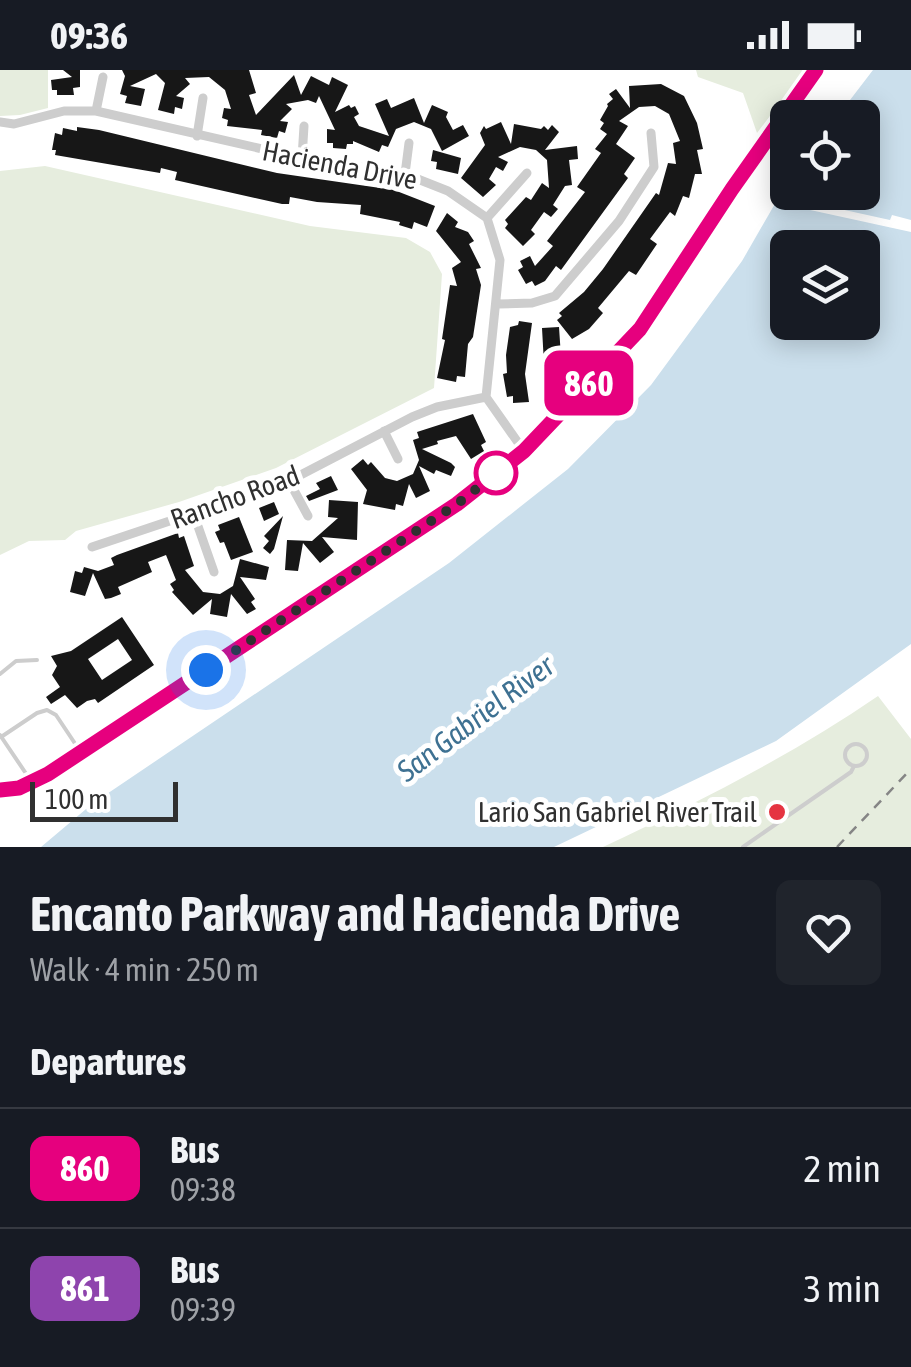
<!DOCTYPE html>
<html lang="en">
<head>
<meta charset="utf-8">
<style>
  :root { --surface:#171b24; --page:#20242c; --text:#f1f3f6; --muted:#9ea1a6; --line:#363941 }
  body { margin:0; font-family:"Asap Condensed",sans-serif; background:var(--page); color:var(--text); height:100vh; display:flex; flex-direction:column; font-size:38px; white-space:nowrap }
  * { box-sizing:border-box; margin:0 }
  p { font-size:32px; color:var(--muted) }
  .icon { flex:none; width:55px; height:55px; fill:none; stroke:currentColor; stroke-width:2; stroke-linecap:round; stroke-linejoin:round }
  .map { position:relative; height:777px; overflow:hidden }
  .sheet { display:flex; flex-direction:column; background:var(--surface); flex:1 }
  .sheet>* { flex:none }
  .badge { padding:0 20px; border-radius:15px; font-size:35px; line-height:65px }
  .tools { position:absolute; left:770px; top:30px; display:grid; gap:20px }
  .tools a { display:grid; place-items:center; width:110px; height:110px; border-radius:15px; background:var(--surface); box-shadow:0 5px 25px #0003; font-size:50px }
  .scale { position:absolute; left:30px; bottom:25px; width:148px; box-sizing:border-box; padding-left:10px; border:5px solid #303030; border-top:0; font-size:28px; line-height:35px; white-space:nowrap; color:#303030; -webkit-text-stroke:8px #fff; paint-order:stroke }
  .you { position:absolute; width:50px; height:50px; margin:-25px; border:8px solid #fff; border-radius:50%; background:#1a73e8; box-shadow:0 0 0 15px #1a73e833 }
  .map>.badge { position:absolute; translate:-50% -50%; box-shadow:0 0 0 5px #fff }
  h2 { padding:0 30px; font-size:38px; line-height:90px }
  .round { display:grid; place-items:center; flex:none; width:105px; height:105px; border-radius:15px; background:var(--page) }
  .headline { display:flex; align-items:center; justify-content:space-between; height:170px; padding:0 30px }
  h1 { font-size:48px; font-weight:700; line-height:75px }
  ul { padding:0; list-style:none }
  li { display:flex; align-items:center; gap:30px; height:120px; padding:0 30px; border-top:2px solid var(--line) }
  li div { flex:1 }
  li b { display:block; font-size:38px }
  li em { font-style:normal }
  li .badge { min-width:110px; font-weight:700; text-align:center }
  .status { display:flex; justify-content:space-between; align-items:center; height:70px; padding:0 50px; background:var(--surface); direction:ltr }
  .status svg { height:28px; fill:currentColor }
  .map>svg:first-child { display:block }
  .green { fill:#e6edde }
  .water { fill:#cbdfec; fill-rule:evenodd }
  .pier { fill:#fff }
  .building { fill:#171717; fill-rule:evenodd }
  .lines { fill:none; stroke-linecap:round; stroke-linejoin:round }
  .lane { stroke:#cdcdcd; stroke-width:4 }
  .street { stroke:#cdcdcd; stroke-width:9 }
  .secondary { stroke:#bababa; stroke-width:11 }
  .rail { stroke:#858585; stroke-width:2.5; stroke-dasharray:10 8; stroke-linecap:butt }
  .line-casing { stroke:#fff; stroke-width:22 }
  .line { stroke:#e6007e; stroke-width:15 }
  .walk { stroke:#303030; stroke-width:10; stroke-dasharray:0 18 }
  .stop-dot { fill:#fff; stroke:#e6007e; stroke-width:5 }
  .poi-dot { fill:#e53441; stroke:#fff; stroke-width:4 }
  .labels { text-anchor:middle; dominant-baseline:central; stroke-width:10; stroke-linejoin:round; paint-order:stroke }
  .street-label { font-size:28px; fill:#303030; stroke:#fff }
  .poi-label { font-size:28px; fill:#303030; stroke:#fff; text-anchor:end }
  .water-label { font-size:30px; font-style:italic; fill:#3e7192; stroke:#fff }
</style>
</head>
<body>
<div class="status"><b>09:36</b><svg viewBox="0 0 49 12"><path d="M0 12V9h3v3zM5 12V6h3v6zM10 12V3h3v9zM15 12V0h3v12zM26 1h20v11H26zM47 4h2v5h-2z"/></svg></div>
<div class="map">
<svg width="911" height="777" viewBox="0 0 911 777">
  <rect width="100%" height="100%" fill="#fff"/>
  <path class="green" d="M0 0H48V38L20 45 0 46Z
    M696 0H805L757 63 743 23 698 7Z
    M45 96 310 156 406 168 430 182 442 204 434 318 276 398 179 432 76 461 65 470 29 471 0 485V101Z
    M878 626 911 669V777H603C697 733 792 685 878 626Z"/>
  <path class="water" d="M873 0H911V574L776 671 554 777H41L92 734 449 493 568 399 651 315 742 191 787 113 788 122H862V48L837 47ZM788 178H862V252H788Z"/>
  <path class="pier" d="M776 120 791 123 790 128 890 150 892 145 911 150V162L769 131Z"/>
  <path class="building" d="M63 0H80V17L73 18 74 25H57V20H52L51 10 72 7Z
    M122 0H249L256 23 249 25 256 45 294 5 301 25 311 6 329 15 332 7 348 15 335 42 349 35 351 38 355 36 359 44 354 47 359 56 389 66 375 34 387 29 391 38 414 28 424 53 432 35 448 42 446 47 453 60 463 55 469 66 442 81 431 59 414 52 396 59 388 77 382 75 379 82 353 71V74H347L346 79 333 78V73H327V59L335 60 319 26 316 33 308 30 286 34 292 39 280 51 288 52 285 63 279 61 277 68 261 65 262 60 227 56 228 50 222 48 224 38 231 39 225 20 209 7 185 8 190 14 176 26 184 28 182 39 175 37 174 44 158 40 165 13 156 4 130 16 145 19 141 36 125 33 127 26 120 24 125 6Z
    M661 14 684 26 697 53 703 79 697 80 702 104H695L689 128 683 126 675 146 670 142 650 169 657 174 636 205 629 201 598 238 603 243 589 259 572 269 557 250 562 246 559 243 584 222 603 199 656 123 659 125 668 93 676 94 673 73 680 71 669 44 655 36 639 37 619 51 628 56 616 74 635 88 624 104 628 108 561 200 556 196 545 211 535 216 532 211 526 214 518 200 523 197 520 191 530 186 535 196 553 176 547 171 585 122 577 117 601 83 595 79 607 64 600 59 604 53 600 50 608 36 607 34 613 29 609 24 616 19 630 38 629 16Z
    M501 52 511 74 514 54 541 59 544 56 548 60 552 55 559 62 545 80 577 76 578 89 569 90 572 115 565 116 553 135 558 139 551 147 544 142 531 160 535 164 523 176 505 158 508 154 505 150 526 127 531 130 542 113 549 118 547 90 536 80 520 77 498 87 508 92 503 101 496 97 489 109 496 115 483 127 461 108 485 75 480 63 484 56 486 59Z
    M77 57 99 60 277 103 394 120 435 136 427 157 414 152 412 159 399 155 400 152 360 144 361 135 317 132 290 127 289 134H282L175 110 177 102 161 98 160 103 55 85 56 80H52L55 63 62 65 63 58 77 61Z
    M433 80 461 88 458 104 436 99 437 92 431 91Z
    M447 143 458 152 455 157 468 162 474 171 469 174 481 198 476 199 481 215 473 267 468 274 465 307 457 306 456 312 437 308 445 270 442 269 450 215 457 216 452 198 461 192 436 161Z
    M519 251 532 253 525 304 529 332 513 333V326L507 327 503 304 507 303 506 285 510 257 518 255Z
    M559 257 561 287H557L558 293 544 294 542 258Z
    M473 344 486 372 481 375 484 381 471 389 456 366 437 371 438 374 422 379 451 393 455 397 451 406 436 400 434 404 419 396 430 421 416 428 409 414 403 436 396 434 395 440 363 434 367 420 351 399 363 389 368 395 371 392 385 408 397 411 413 404 419 390 413 370 419 368 417 362Z
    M331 406 338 420 309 431 306 426 320 419 316 413Z
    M329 430 358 432 357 470 322 467 334 482 320 493 303 473 298 501 285 500 287 470 312 471 338 448 328 447Z
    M274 432 279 444 264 451 259 438Z
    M283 446 274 479 270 484 263 478 269 471 264 466Z
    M239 447 253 482 231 490 224 472 220 473 215 462 220 460 218 455Z
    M178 463 179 468 184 466 194 496 185 500 203 522 220 524 233 516 240 489 269 497 266 510 240 507 255 529 251 532 256 539 247 544 231 524 227 547 210 544 212 529 193 545 172 522 174 520 170 514 176 510 166 485 148 492 152 502 118 517 121 524 111 528 105 529 93 503 85 526 70 522 75 501 82 503 84 497 98 501 114 495 111 488 117 485Z
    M122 547 154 595 98 633 95 629 87 631 77 638 65 625 51 634 46 627 60 617 52 605 57 596 51 586 71 581ZM118 569 132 590 102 610 88 589Z"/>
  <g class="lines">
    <path class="lane" d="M0 604 16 591 37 590
      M0 665 29 708
      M1 667 37 643 47 640 56 645 78 678
      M845 685a11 11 0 1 1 22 0a11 11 0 1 1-22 0Z
      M743 777 851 702 854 696"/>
    <path class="street" d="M96 41 103 7
      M0 52 14 54 64 41H96L302 88 405 104 448 121 487 148 500 190 486 327 524 381
      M197 66 203 28
      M302 88 304 56
      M405 104 409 73
      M487 148 527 103
      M498 234 532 233 555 226 619 151 654 97 651 63
      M384 361 398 389
      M289 411 308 446
      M193 442 214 502
      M92 477 289 411 412 347 437 337 486 327"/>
    <path class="secondary" d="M0 720 19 718 48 704 457 434 524 381 640 259 715 144 816 0"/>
    <path class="rail" d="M837 777 911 699"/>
  </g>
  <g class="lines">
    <g class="line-casing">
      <path id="line" d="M0 720 19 718 48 704 457 434 524 381 640 259 732 119 816 0"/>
    </g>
    <use href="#line" class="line"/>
    <path class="walk" d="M206 600 457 434 502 399 496 403"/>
  </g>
  <circle class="stop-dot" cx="496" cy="403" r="20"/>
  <circle class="poi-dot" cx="777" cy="742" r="10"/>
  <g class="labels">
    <g class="street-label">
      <text transform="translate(340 95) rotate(11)">Hacienda Drive</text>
      <text transform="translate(235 427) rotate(-20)">Rancho Road</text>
    </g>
    <g class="poi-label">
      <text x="757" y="742">Lario San Gabriel River Trail</text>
    </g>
    <g class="water-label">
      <text transform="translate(475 648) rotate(-37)">San Gabriel River</text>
    </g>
  </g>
</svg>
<div class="tools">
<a><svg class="icon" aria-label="locate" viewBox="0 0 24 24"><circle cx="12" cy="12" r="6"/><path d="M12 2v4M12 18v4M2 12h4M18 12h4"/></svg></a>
<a><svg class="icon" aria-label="layers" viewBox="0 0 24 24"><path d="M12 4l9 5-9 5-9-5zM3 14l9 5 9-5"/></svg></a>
</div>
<div class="scale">100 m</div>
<div class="you" style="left:206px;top:600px"></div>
<b class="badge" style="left:589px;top:313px;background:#e6007e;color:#fff">860</b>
</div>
<section class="sheet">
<div class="headline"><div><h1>Encanto Parkway and Hacienda Drive</h1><p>Walk · 4 min · 250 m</p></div><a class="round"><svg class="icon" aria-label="heart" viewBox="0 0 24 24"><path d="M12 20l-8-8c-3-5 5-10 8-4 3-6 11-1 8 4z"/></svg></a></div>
<h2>Departures</h2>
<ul>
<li><span class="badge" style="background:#e6007e;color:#fff">860</span><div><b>Bus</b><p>09:38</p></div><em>2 min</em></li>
<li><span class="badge" style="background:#8e44ad;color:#fff">861</span><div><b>Bus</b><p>09:39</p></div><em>3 min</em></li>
</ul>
</section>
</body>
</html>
